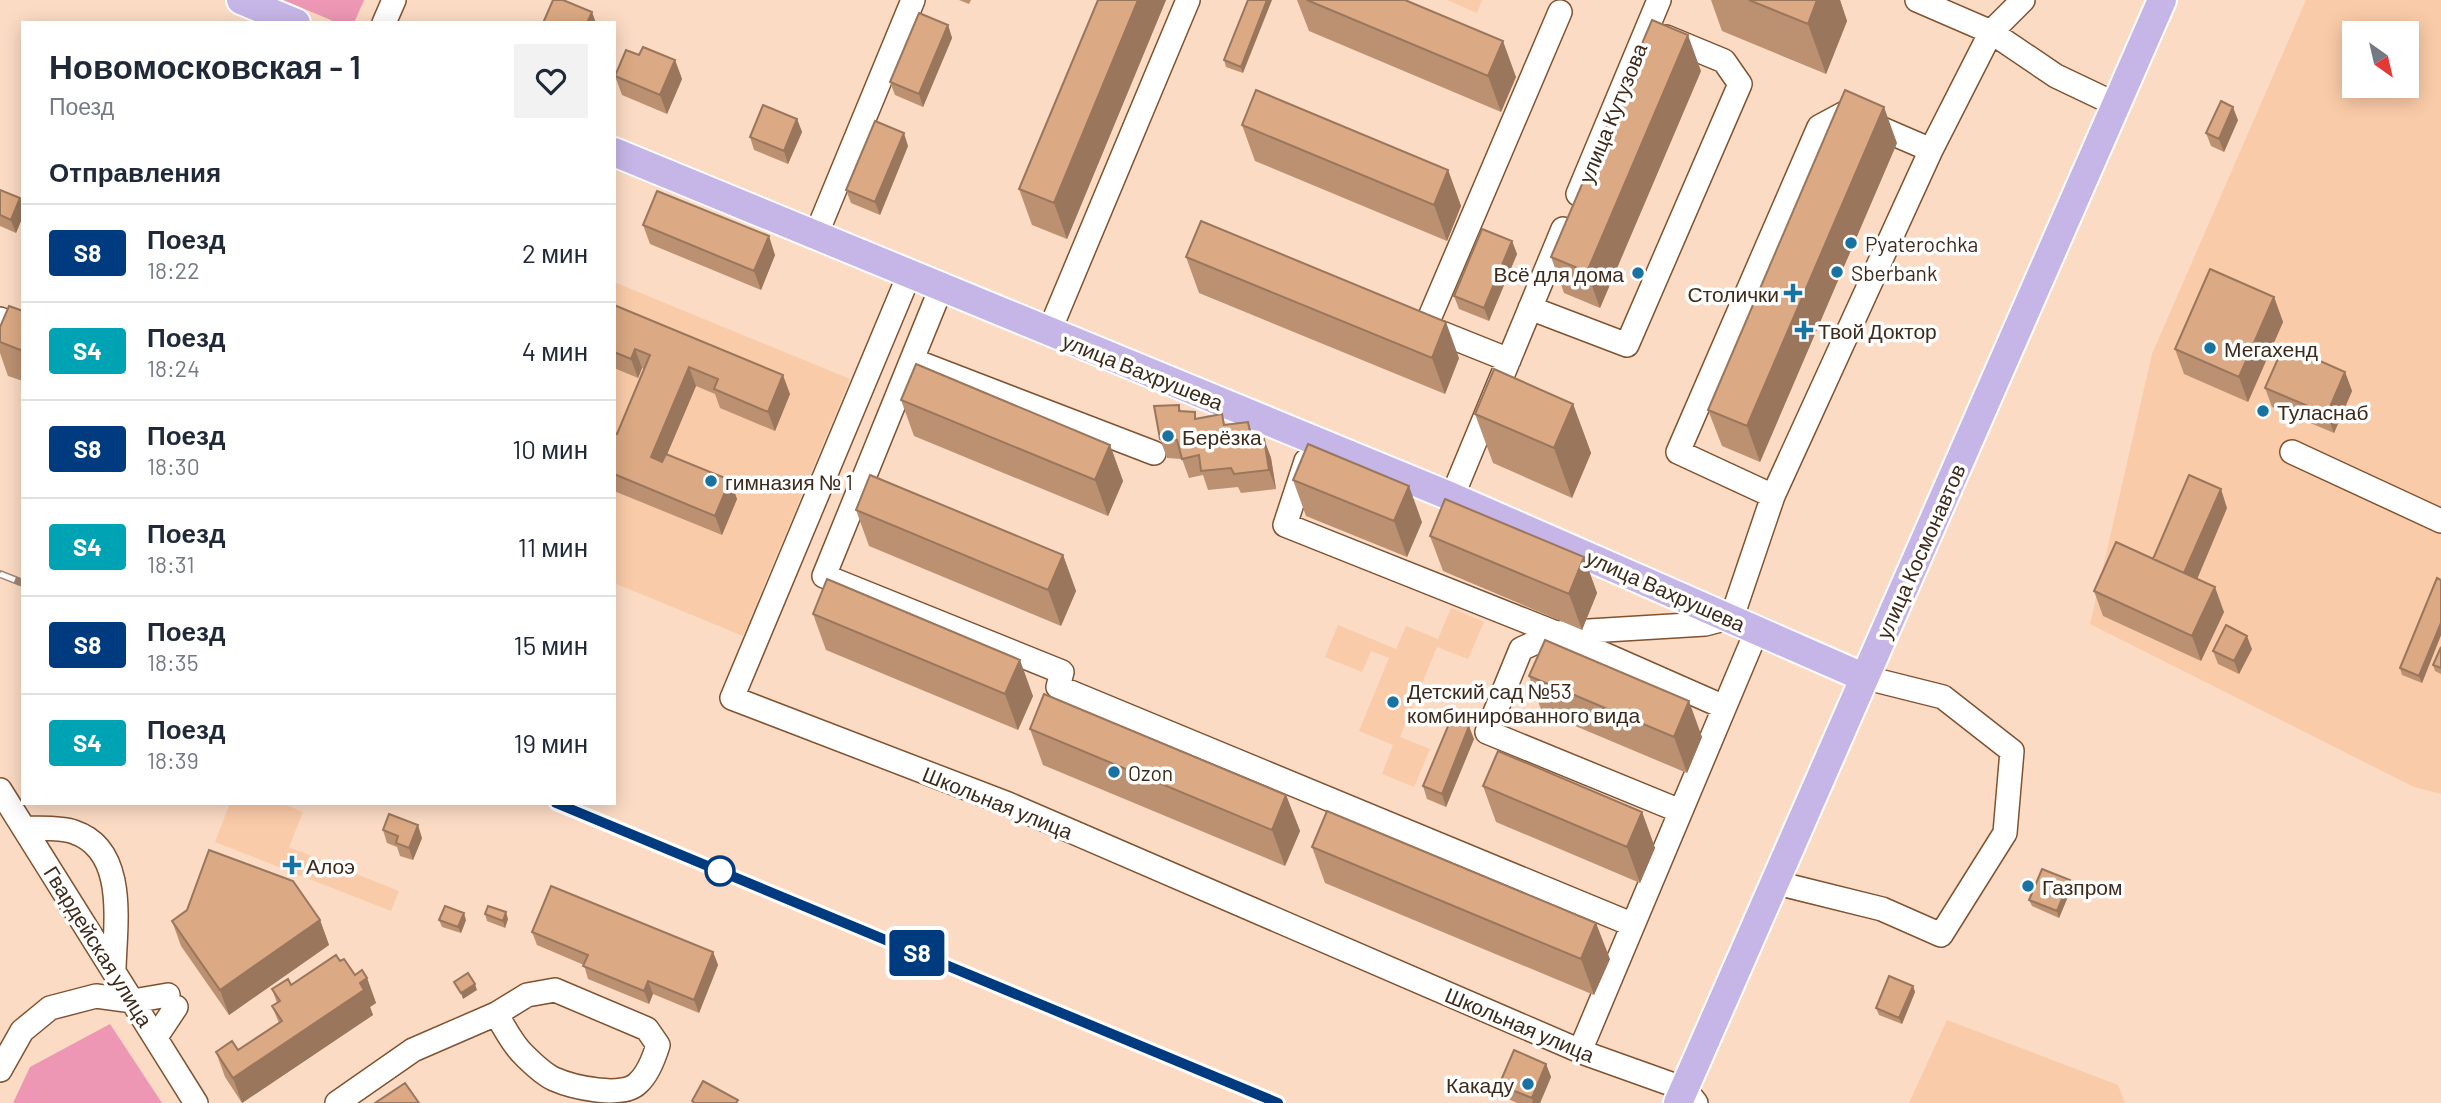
<!DOCTYPE html>
<html lang="ru">
<head>
<meta charset="utf-8">
<style>
  :root { --surface:#fff; --page:#f2f2f3; --text:#1f2937; --muted:#747a83; --line:#e0e1e3 }
  body { margin:0; font-family:Barlow,sans-serif; background:var(--page); color:var(--text); height:100vh; display:flex; flex-direction:column; font-size:26px; white-space:nowrap }
  * { box-sizing:border-box; margin:0 }
  p { font-size:23px; color:var(--muted) }
  .icon { flex:none; width:38px; height:38px; fill:none; stroke:currentColor; stroke-width:2; stroke-linecap:round; stroke-linejoin:round }
  .map { position:relative; flex:1; overflow:hidden }
  .details { position:absolute; left:21px; top:21px; width:595px; height:784px; display:flex; flex-direction:column; background:var(--surface); border-radius:0px; box-shadow:0 4px 18px #0003 }
  .details>* { flex:none }
  .badge { padding:0 14px; border-radius:5px; font-size:24px; line-height:46px }
  .needle { width:46px; rotate:146deg }
  .fabs { position:absolute; left:2342px; top:21px; display:grid; gap:14px }
  .fabs a { display:grid; place-items:center; width:77px; height:77px; border-radius:0px; background:var(--surface); box-shadow:0 4px 18px #0003; font-size:35px }
  .map>.badge { position:absolute; translate:-50% -50%; box-shadow:0 0 0 4px #fff }
  h2 { padding:0 28px; font-size:26px; line-height:63px }
  .round { display:grid; place-items:center; flex:none; width:74px; height:74px; border-radius:0px; background:var(--page) }
  .head { display:flex; align-items:center; justify-content:space-between; height:119px; padding:0 28px }
  h1 { font-size:33px; font-weight:600; line-height:52px }
  ul { padding:0; list-style:none }
  li { display:flex; align-items:center; gap:21px; height:98px; padding:0 28px; border-top:2px solid var(--line) }
  li div { flex:1 }
  li b { display:block; font-size:26px }
  li em { font-style:normal }
  li .badge { min-width:77px; font-weight:700; text-align:center }
  .map>svg:first-child { display:block }
  .built { fill:#facba8; fill-rule:evenodd }
  .green { fill:#ed97b4 }
  .lines { fill:none; stroke-linecap:round; stroke-linejoin:round }
  .minor-casing { stroke:#805330; stroke-width:26 }
  .major-casing { stroke:#fff; stroke-width:32 }
  .minor { stroke:#fff; stroke-width:23 }
  .major { stroke:#c6b6e7; stroke-width:28 }
  .rail-casing { stroke:#a08672; stroke-width:8 }
  .rail { stroke:#fff; stroke-width:5; stroke-dasharray:16; stroke-linecap:butt }
  .wall { fill:#bc9171 }
  .shaded-wall { fill:#99765c }
  .building { fill:#dba983; stroke:#99765c; stroke-width:2 }
  .line-casing { stroke:#fff; stroke-width:16 }
  .line { stroke:#003b80; stroke-width:10 }
  .poi-dot { fill:#1973a2; stroke:#fff; stroke-width:2.5 }
  .stop-dot { fill:#fff; stroke:#003b80; stroke-width:3.5 }
  .labels { text-anchor:middle; dominant-baseline:central; stroke-width:7; stroke-linejoin:round; paint-order:stroke }
  .street-label { font-size:21px; fill:#3e2a1a; stroke:#fff }
  .poi-label { font-size:21px; fill:#3e2a1a; stroke:#fff; text-anchor:start }
</style>
</head>
<body>
<div class="map">
<svg width="2441" height="1103" viewBox="0 0 2441 1103">
  <rect width="100%" height="100%" fill="#fbdbc4"/>
  <path class="built" d="M1447 0H1482L1477 13Z
    M2306 0H2441V794L2414 787 2090 624 2152 354ZM2354 33H2406V86H2354Z
    M614 282 850 379 743 636 614 583Z
    M1451 608 1484 622 1468 659 1437 647 1400 737 1430 749 1414 787 1382 774 1393 745 1359 731 1389 658 1371 651 1362 672 1325 657 1338 625 1396 649 1406 626 1438 639Z
    M230 803H282L303 812 289 847 399 891 391 911 215 842Z
    M1947 1020 2118 1085 2125 1103H1909Z"/>
  <path class="green" d="M283 0H364L354 23H338Z
    M110 1024 162 1103H13L30 1067Z"/>
  <g class="lines">
    <g class="minor-casing">
      <path id="minor" d="M1917 0 1991 32 2056 76 2117 105
        M384 23 394 0
        M1578 194 1659 0
        M816 235 913 0
        M909 275 732 698 1008 804 1587 1054 1685 1089 1696 1103
        M941 288 824 576 1062 672 1058 687 1631 924
        M1530 308 1627 345 1740 84 1724 61 1666 37
        M0 319 23 328
        M1424 326 1509 360
        M1426 326 1560 12
        M1049 332 1188 0
        M912 360 1154 453
        M2292 452 2441 521
        M1306 461 1285 525 1556 633 1724 707
        M1773 496 1678 452 1819 127 1845 113 1931 150
        M1452 497 1563 229
        M0 790 196 1103
        M1680 811 1487 732 1521 649 1556 633 1705 624 1732 617 1773 496 1931 150 1991 32 2023 0
        M25 828C40 829 60 827 74 832 128 850 115 925 114 969
        M1773 882 1882 909 1941 935 2005 833 2012 751 1943 697 1863 677
        M156 1037 176 1007
        M1580 1051 1757 630
        M0 1070 22 1031 50 1008 96 996 133 1001 168 995
        M337 1103 413 1050 496 1014 527 995 555 990 647 1029 658 1045C654 1058 648 1074 638 1083 623 1099 572 1087 554 1079 543 1074 532 1063 524 1055 512 1044 505 1028 496 1014"/>
    </g>
    <g class="major-casing">
      <path id="major" d="M241 0 296 23
        M614 152 1452 497 1863 677
        M1678 1103 2162 0"/>
    </g>
    <use href="#minor" class="minor"/>
    <use href="#major" class="major"/>
    <g class="rail-casing">
      <path id="rail" d="M0 574 23 583
        M556 803 1278 1103"/>
    </g>
    <use href="#rail" class="rail"/>
  </g>
  <path class="wall" d="M959 0H971L969 4Z
    M1098 0H1166L1067 239 1032 225 1019 189Z
    M1248 0 1243 73 1226 67 1224 60Z
    M1297 0H1405L1516 77 1501 112 1309 31Z
    M1711 0H1840L1847 21 1826 74 1722 31Z
    M948 25 952 38 923 107 895 95 890 82Z
    M639 55 675 60 682 79 667 114 622 95 615 76Z
    M1701 71 1600 308 1564 293 1551 257Z
    M797 119 802 132 788 164 754 150 750 137Z
    M2238 120 2224 152 2211 146 2206 133Z
    M1242 125 1448 170 1461 206 1447 241 1255 161Z
    M1897 143 1760 462 1722 446 1708 410Z
    M908 146 880 215 851 203 846 190Z
    M0 190 20 198 23 205V216L16 233 0 226Z
    M643 225 775 255 761 290 650 244Z
    M1512 241 1517 254 1489 321 1459 309 1454 296Z
    M1186 257 1459 358 1445 394 1199 293Z
    M2274 297 2283 322 2248 402 2184 374 2175 349Z
    M614 305 790 394 775 431 720 408 715 394 696 386 667 454 730 480 737 499 722 535 614 491V433L617 434 644 369 642 368 638 378 614 368Z
    M23 311V381L8 376 0 353V327Z
    M2345 372 2352 391 2334 433 2272 407 2265 388Z
    M901 400 1110 445 1123 481 1108 516 914 436Z
    M1573 404 1591 453 1572 498 1493 463 1475 414Z
    M1179 405 1181 411 1197 419 1226 424 1255 441 1264 439 1271 458 1276 489 1241 493 1238 487 1208 490 1203 475 1189 478 1182 459 1167 458 1160 439Z
    M1293 480 1422 522 1407 557 1306 516Z
    M2227 508 2197 579 2224 612 2201 661 2103 616 2094 591 2153 559Z
    M856 510 1063 555 1076 591 1061 626 869 546Z
    M1430 536 1584 557 1597 593 1582 630 1443 571Z
    M2441 580V635L2422 683 2402 675 2400 668Z
    M813 614 1033 696 1018 730 826 650Z
    M2441 647V674L2435 671 2433 665Z
    M2252 649 2239 674 2218 664 2213 651Z
    M1529 676 1702 737 1687 773 1542 712Z
    M1030 729 1286 795 1300 831 1285 866 1043 765Z
    M1474 739 1446 807 1427 799 1423 786Z
    M1483 786 1642 812 1655 848 1640 883 1496 822Z
    M383 830 422 838 413 860 400 856 397 847 387 843Z
    M1312 847 1610 959 1594 995 1325 883Z
    M2072 887 2059 918 2032 906 2029 900Z
    M485 914 508 919 505 928 487 921Z
    M320 920 329 945 229 1015 181 946 172 921Z
    M439 920H466L461 933 442 927Z
    M532 932 713 952 718 965 699 1013 653 994 649 1004 588 979 584 965 537 945Z
    M340 961 355 975 367 978 376 1003 370 1007 373 1015 242 1103 225 1077 216 1052 238 1050 279 1023 272 1006 277 1003 272 989 291 985Z
    M1913 986 1915 992 1902 1024 1879 1015 1876 1008Z
    M1546 1064 1551 1077 1540 1103H1517L1504 1097 1499 1085Z"/>
  <path class="shaded-wall" d="M1138 0H1166L1067 239 1054 203Z
    M1267 0H1272L1243 73 1241 67Z
    M1817 0H1840L1847 21 1826 74 1808 24Z
    M592 12 596 23H587Z
    M948 25 952 38 923 107 919 94Z
    M1688 35 1701 71 1600 308 1587 272Z
    M1503 41 1516 77 1501 112 1488 76Z
    M675 60 682 79 667 114 660 95Z
    M1884 107 1897 143 1760 462 1747 426Z
    M2233 107 2238 120 2224 152 2219 139Z
    M797 119 802 132 788 164 784 151Z
    M904 133 908 146 880 215 875 202Z
    M1448 170 1461 206 1447 241 1434 205Z
    M20 198 23 205V216L16 233 11 220Z
    M769 236 775 255 761 290 754 271Z
    M1512 241 1517 254 1489 321 1484 308Z
    M2274 297 2283 322 2248 402 2239 377Z
    M1446 322 1459 358 1445 394 1432 358Z
    M635 349 642 368 638 378 631 359Z
    M689 367 696 386 658 476 651 457Z
    M2345 372 2352 391 2334 433 2327 414Z
    M783 375 790 394 775 431 768 412Z
    M1573 404 1591 453 1572 498 1554 448Z
    M1248 422 1255 441 1252 442Z
    M1264 439 1271 458 1276 489 1269 470Z
    M1110 445 1123 481 1108 516 1095 480Z
    M730 480 737 499 722 535 715 516Z
    M1409 486 1422 522 1407 557 1394 521Z
    M2221 489 2227 508 2190 596 2183 577Z
    M1063 555 1076 591 1061 626 1048 590Z
    M1584 557 1597 593 1582 630 1569 594Z
    M2215 587 2224 612 2201 661 2192 636Z
    M2441 623V635L2422 683 2419 676Z
    M2247 636 2252 649 2239 674 2234 661Z
    M1020 660 1033 696 1018 730 1005 694Z
    M1689 701 1702 737 1687 773 1674 737Z
    M1469 726 1474 739 1446 807 1442 794Z
    M1286 795 1300 831 1285 866 1272 830Z
    M1642 812 1655 848 1640 883 1627 847Z
    M418 825 422 838 413 860 409 848Z
    M2070 880 2072 887 2059 918 2057 911Z
    M506 912 508 919 505 928 503 921Z
    M464 913 466 920 461 933 458 927Z
    M320 920 329 945 229 1015 220 990Z
    M1596 923 1610 959 1594 995 1581 959Z
    M713 952 718 965 699 1013 694 1000Z
    M367 978 376 1003 370 1007 373 1015 242 1103 233 1078Z
    M648 981 653 994 649 1004 644 991Z
    M475 984 477 990 463 999 461 993Z
    M1913 986 1915 992 1902 1024 1899 1018Z
    M1546 1064 1551 1077 1540 1103H1533L1532 1098Z"/>
  <path class="building" d="M553 0H563L592 12 587 23H543Z
    M1098 0H1138L1054 203 1019 189Z
    M1248 0H1267L1241 67 1224 60Z
    M1307 0H1405L1503 41 1488 76Z
    M1749 0H1817L1808 24Z
    M919 13 948 25 919 94 890 82Z
    M1652 20 1688 35 1587 272 1551 257Z
    M643 47 675 60 660 95 615 76 626 50 639 55Z
    M1256 90 1448 170 1434 205 1242 125Z
    M1845 90 1884 107 1747 426 1708 410Z
    M2221 101 2233 107 2219 139 2206 133Z
    M763 105 797 119 784 151 750 137Z
    M875 121 904 133 875 202 846 190Z
    M0 190 20 198 11 220 0 215Z
    M657 191 769 236 754 271 643 225Z
    M1201 221 1446 322 1432 358 1186 257Z
    M1482 229 1512 241 1484 308 1454 296Z
    M2210 269 2274 297 2239 377 2175 349Z
    M614 305 783 375 768 412 714 389 718 379 689 367 651 457 662 462 666 454 730 480 715 516 614 474V433L617 434 650 355 635 349 631 359 614 352Z
    M9 306 23 311V351L0 342V327Z
    M2284 345 2345 372 2327 414 2265 388Z
    M916 364 1110 445 1095 480 901 400Z
    M1494 369 1573 404 1554 448 1475 414Z
    M1179 405V411L1195 412V419L1222 414 1224 425 1248 422 1252 442 1264 439 1269 470 1234 474 1231 468 1201 471 1199 455 1182 459 1177 440 1160 439 1154 406Z
    M1308 444 1409 486 1394 521 1293 480Z
    M870 475 1063 555 1048 590 856 510Z
    M2189 475 2221 489 2184 573 2153 559Z
    M1445 499 1584 557 1569 594 1430 536Z
    M2116 542 2215 587 2192 636 2094 591Z
    M2437 578 2441 580V623L2419 676 2400 668Z
    M827 579 1020 660 1005 694 813 614Z
    M2226 625 2247 636 2234 661 2213 651Z
    M1545 640 1689 701 1674 737 1529 676Z
    M2441 647V668L2433 665Z
    M1044 694 1286 795 1272 830 1030 729Z
    M1451 719 1469 726 1442 794 1423 786Z
    M1498 751 1642 812 1627 847 1483 786Z
    M1327 811 1596 923 1581 959 1312 847Z
    M389 814 418 825 409 848 396 843 398 836 383 830Z
    M209 850 293 881 320 920 220 990 172 921 187 910Z
    M2042 869 2070 880 2057 911 2029 900Z
    M551 886 713 952 694 1000 648 981 644 991 583 966 588 955 532 932Z
    M445 906 464 913 458 927 439 920Z
    M488 906 506 912 503 921 485 914Z
    M336 955 340 961 344 959 355 975 362 970 367 978 360 983 364 990 233 1078 216 1052 232 1041 238 1050 282 1021 272 1006 280 1001 272 989 288 979 291 985Z
    M468 973 475 984 461 993 454 982Z
    M1889 976 1913 986 1899 1018 1876 1008Z
    M1514 1050 1546 1064 1532 1098 1499 1085Z
    M703 1081 738 1100 736 1103H695L692 1101Z
    M405 1083 419 1103H375Z"/>
  <g class="lines">
    <g class="line-casing">
      <path id="line" d="M556 803 1278 1103"/>
    </g>
    <use href="#line" class="line"/>
  </g>
  <g class="poi-dot">
    <circle cx="1851" cy="243" r="7"/>
    <circle cx="1837" cy="272" r="7"/>
    <circle cx="1638" cy="273" r="7"/>
    <path d="M1789.5 282.5h7v7h7v7h-7v7h-7v-7h-7v-7h7z"/>
    <path d="M1800.5 319.5h7v7h7v7h-7v7h-7v-7h-7v-7h7z"/>
    <circle cx="2210" cy="348" r="7"/>
    <circle cx="2263" cy="411" r="7"/>
    <circle cx="1168" cy="436" r="7"/>
    <circle cx="711" cy="481" r="7"/>
    <circle cx="1393" cy="702" r="7"/>
    <circle cx="1114" cy="772" r="7"/>
    <path d="M288.5 854.5h7v7h7v7h-7v7h-7v-7h-7v-7h7z"/>
    <circle cx="2028" cy="886" r="7"/>
    <circle cx="1528" cy="1084" r="7"/>
  </g>
  <circle class="stop-dot" cx="720" cy="871" r="14"/>
  <g class="labels">
    <g class="street-label">
      <text transform="translate(1612 113) rotate(-68)">улица Кутузова</text>
      <text transform="translate(1143 371) rotate(22)">улица Вахрушева</text>
      <text transform="translate(1920 551) rotate(-66)">улица Космонавтов</text>
      <text transform="translate(1666 590) rotate(24)">улица Вахрушева</text>
      <text transform="translate(998 802) rotate(22)">Школьная улица</text>
      <text transform="translate(99 946) rotate(58)">Гвардейская улица</text>
      <text transform="translate(1520 1024) rotate(23)">Школьная улица</text>
    </g>
    <g class="poi-label">
      <text x="1865" y="243">Pyaterochka</text>
      <text x="1851" y="272">Sberbank</text>
      <text x="1624" y="273" text-anchor="end">Всё для дома</text>
      <text x="1779" y="293" text-anchor="end">Столички</text>
      <text x="1818" y="330">Твой Доктор</text>
      <text x="2224" y="348">Мегахенд</text>
      <text x="2277" y="411">Туласнаб</text>
      <text x="1182" y="436">Берёзка</text>
      <text x="725" y="481">гимназия № 1</text>
      <text x="1407" y="690">Детский сад №53<tspan x="1407" dy="24">комбинированного вида</tspan></text>
      <text x="1128" y="772">Ozon</text>
      <text x="306" y="865">Алоэ</text>
      <text x="2042" y="886">Газпром</text>
      <text x="1514" y="1084" text-anchor="end">Какаду</text>
    </g>
  </g>
</svg>
<div class="fabs">
<a><svg class="needle" viewBox="-14 -14 28 28"><path d="M0-13l5 13h-10z" fill="#e53935"/><path d="M0 13l5-13h-10z" fill="#747a83"/></svg></a>
</div>
<b class="badge" style="left:917px;top:953px;background:#003b80;color:#fff">S8</b>
<section class="details">
<div class="head"><div><h1>Новомосковская - 1</h1><p>Поезд</p></div><a class="round"><svg class="icon" aria-label="heart" viewBox="0 0 24 24"><path d="M12 20l-8-8c-3-5 5-10 8-4 3-6 11-1 8 4z"/></svg></a></div>
<h2>Отправления</h2>
<ul>
<li><span class="badge" style="background:#003b80;color:#fff">S8</span><div><b>Поезд</b><p>18:22</p></div><em>2 мин</em></li>
<li><span class="badge" style="background:#00a3b4;color:#fff">S4</span><div><b>Поезд</b><p>18:24</p></div><em>4 мин</em></li>
<li><span class="badge" style="background:#003b80;color:#fff">S8</span><div><b>Поезд</b><p>18:30</p></div><em>10 мин</em></li>
<li><span class="badge" style="background:#00a3b4;color:#fff">S4</span><div><b>Поезд</b><p>18:31</p></div><em>11 мин</em></li>
<li><span class="badge" style="background:#003b80;color:#fff">S8</span><div><b>Поезд</b><p>18:35</p></div><em>15 мин</em></li>
<li><span class="badge" style="background:#00a3b4;color:#fff">S4</span><div><b>Поезд</b><p>18:39</p></div><em>19 мин</em></li>
</ul>
</section>
</div>
</body>
</html>
